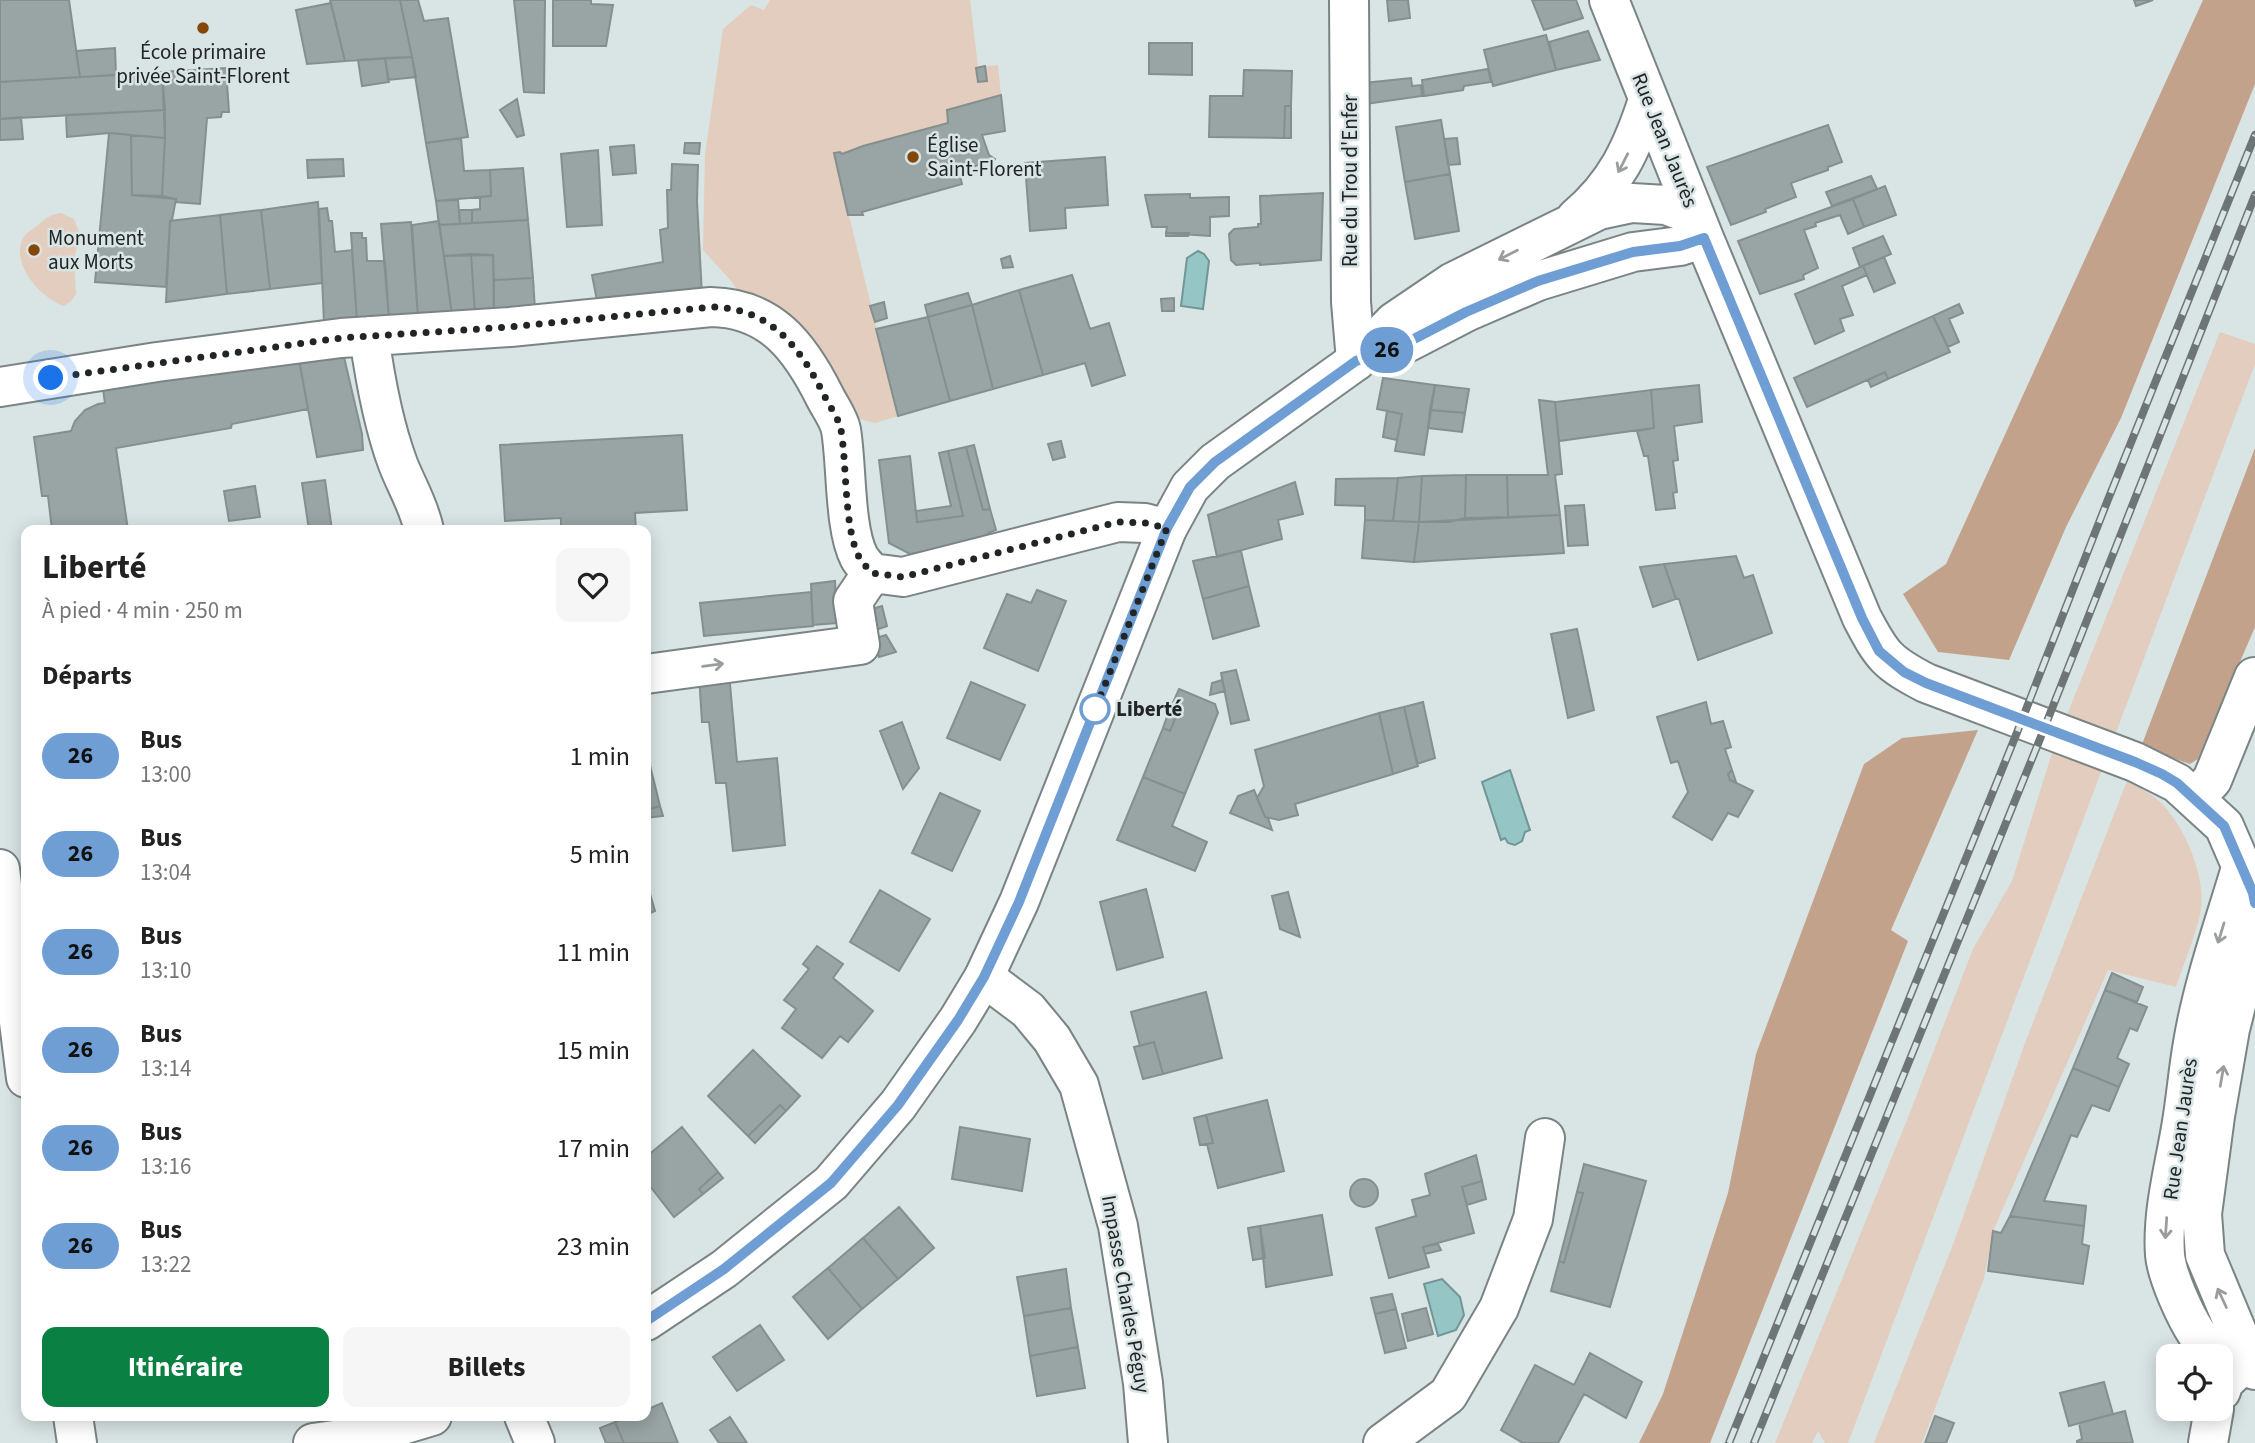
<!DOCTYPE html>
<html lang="fr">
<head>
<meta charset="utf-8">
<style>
  :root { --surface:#fff; --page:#f6f6f6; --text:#222; --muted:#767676; --accent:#0b8043 }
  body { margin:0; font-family:"Source Sans 3",sans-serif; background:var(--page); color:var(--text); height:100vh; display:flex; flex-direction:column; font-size:26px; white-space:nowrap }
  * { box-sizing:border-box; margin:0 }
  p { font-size:23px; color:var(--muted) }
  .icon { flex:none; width:38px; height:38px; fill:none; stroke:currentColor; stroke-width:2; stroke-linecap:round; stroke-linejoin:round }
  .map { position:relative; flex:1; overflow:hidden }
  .side { position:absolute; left:21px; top:525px; width:630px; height:896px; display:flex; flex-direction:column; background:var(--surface); border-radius:14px; box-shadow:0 4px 18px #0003 }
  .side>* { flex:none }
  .badge { padding:0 14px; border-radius:23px; font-size:24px; line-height:46px }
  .buttons { position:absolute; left:2156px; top:1344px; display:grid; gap:14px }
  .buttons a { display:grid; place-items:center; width:77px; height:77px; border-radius:14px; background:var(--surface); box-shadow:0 4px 18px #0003; font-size:35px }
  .you { position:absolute; width:35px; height:35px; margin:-18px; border:5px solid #fff; border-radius:50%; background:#1a73e8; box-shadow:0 0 0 10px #1a73e833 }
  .map>.badge { position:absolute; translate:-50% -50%; box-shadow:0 0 0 4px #fff }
  h2 { padding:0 21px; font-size:26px; line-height:63px }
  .round { display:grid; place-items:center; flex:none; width:74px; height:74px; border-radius:14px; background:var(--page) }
  .headline { display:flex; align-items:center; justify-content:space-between; height:119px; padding:0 21px }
  h1 { font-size:33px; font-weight:700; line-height:52px }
  .cta { display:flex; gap:14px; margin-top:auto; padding:14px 21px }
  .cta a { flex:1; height:80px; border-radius:14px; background:var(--accent); color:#fff; font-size:28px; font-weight:700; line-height:80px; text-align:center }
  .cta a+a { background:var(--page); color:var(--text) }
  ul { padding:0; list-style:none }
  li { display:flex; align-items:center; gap:21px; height:98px; padding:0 21px }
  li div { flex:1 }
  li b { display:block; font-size:26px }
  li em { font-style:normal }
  li .badge { min-width:77px; font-weight:700; text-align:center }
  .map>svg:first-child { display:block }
  .green { fill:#e2cdbe }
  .forest { fill:#c3a28b }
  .water { fill:#95c5c5; stroke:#729595; stroke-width:2 }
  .building { fill:#99a4a4; stroke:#848f8e; stroke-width:2 }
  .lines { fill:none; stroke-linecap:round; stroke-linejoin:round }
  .minor-casing { stroke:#7a8484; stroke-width:42 }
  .tertiary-casing { stroke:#7a8484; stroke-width:42 }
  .secondary-casing { stroke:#7a8484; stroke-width:42 }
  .minor { stroke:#fff; stroke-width:38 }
  .tertiary { stroke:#fff; stroke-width:38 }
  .secondary { stroke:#fff; stroke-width:38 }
  .rail-casing { stroke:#6e7575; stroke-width:8 }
  .rail { stroke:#d9e4e4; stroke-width:5; stroke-dasharray:16; stroke-linecap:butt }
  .oneway { stroke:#9b9d9d }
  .line-casing { stroke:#fff; stroke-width:16 }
  .line { stroke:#6f9ed4; stroke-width:10 }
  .walk { stroke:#212525; stroke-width:7; stroke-dasharray:0 12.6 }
  .poi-dot { fill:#85460a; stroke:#d9e4e4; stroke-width:2.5 }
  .stop-dot { fill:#fff; stroke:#6f9ed4; stroke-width:3.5 }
  .labels { text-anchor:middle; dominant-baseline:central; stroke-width:5; stroke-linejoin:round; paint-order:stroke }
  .poi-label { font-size:21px; fill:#212525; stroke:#d9e4e4; text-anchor:start }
  .street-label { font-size:21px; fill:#212525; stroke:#d9e4e4 }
  .stop-label { font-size:21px; font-weight:bold; fill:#212525; stroke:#d9e4e4; text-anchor:start }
</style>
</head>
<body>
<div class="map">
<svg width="2255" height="1443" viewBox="0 0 2255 1443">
  <rect width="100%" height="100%" fill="#d9e4e4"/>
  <path class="green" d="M770 0H970L978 67 998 65 1001 95 947 110 948 123 863 146 842 154 840 152 834 154 898 416 875 423 849 416 744 301 732 282 703 250 705 155 723 29 751 5 764 10Z
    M61 213 74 219 79 232 74 263 76 294 71 301 64 306C42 299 12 266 22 241 24 234 31 230 37 226 45 219 50 214 61 213Z
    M2220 332 2255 344V364L1848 1443H1825L1818 1431 1812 1443H1775L1909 1115 1973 949 2012 881 2053 750Z
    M2127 781C2138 787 2150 793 2159 801 2185 825 2208 880 2200 915 2194 939 2184 963 2176 987L2108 970 1993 1231 1984 1278 1922 1443H1874L1954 1242 2025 1043Z"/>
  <path class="forest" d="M2203 0H2255V84L2121 418 2066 527 2009 660 1938 652 1903 594 1946 564Z
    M2255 448V627L2198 759 2190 764 2141 747Z
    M1978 730 1891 930 1908 941 1710 1443H1639L1663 1394 1728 1193 1756 1054 1864 764 1902 738Z"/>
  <path class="water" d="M1198 251 1204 254 1209 261 1203 309 1181 306 1187 258Z
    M1510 770 1530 830 1525 832 1522 841 1515 845 1508 843 1505 838 1501 840 1482 782Z
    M1442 1279 1460 1297 1464 1315 1456 1330 1438 1336 1424 1284Z"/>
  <path class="building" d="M0 0H69L80 77 0 82Z
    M330 0H400L412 57 345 61Z
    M400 0H418L424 21 448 18 468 137 426 143 412 57Z
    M514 0H545L544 93 524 92Z
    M553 0H591V4L613 5 606 46H553Z
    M1387 0H1408L1410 18 1389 21Z
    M1532 0H1576L1583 18 1544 30Z
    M2134 0H2153L2136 6Z
    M331 3 345 61 307 64 296 10Z
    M1588 31 1600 60 1556 70 1549 42Z
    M1546 35 1556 70 1493 86 1484 50Z
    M1149 43H1192V75L1149 74Z
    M115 48 116 75 80 77 76 51Z
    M412 57 416 77 388 80 385 58Z
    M385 58 389 82 362 86 358 60Z
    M985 66 987 81 978 82 976 68Z
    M226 68 229 112H222L221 117 207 118 200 204 176 202V199L162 196 165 138 162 72Z
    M1488 69 1491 82 1464 86 1463 90 1424 96 1422 80Z
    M1244 70 1292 71 1291 105 1285 106 1284 138 1209 137 1210 96H1243Z
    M162 72 165 110 0 119V82Z
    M1411 78 1412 86 1421 85 1422 96 1365 104 1364 83Z
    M1001 95 1005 131 982 135 989 155 995 159 990 165 985 163 959 171 962 184 862 212 863 215H848L834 153 840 152 842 154 863 146 948 123 947 110Z
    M517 99 524 135 517 137 500 110Z
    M1291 105V138H1284L1285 106Z
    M165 110V138L109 133 67 137 66 115Z
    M21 117 23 139 0 140V119Z
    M1441 120 1450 174 1405 182 1396 127Z
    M1828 125 1842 162 1828 167V170L1791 183 1796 197 1765 209 1766 212 1731 225 1707 167Z
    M109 133 131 135 132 195 176 199 172 220 170 221 166 287 95 282Z
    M131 135 165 138 162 196 132 195Z
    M461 138 464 171 490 170 491 196 436 201 426 143Z
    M1457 138 1460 164 1448 165 1444 139Z
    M685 143H700L699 154 684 153Z
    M634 145 636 173 613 175 610 147Z
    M598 150 602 225 567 227 561 154Z
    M1105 157 1108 205 1065 208 1066 228 1030 231 1025 163Z
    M343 159 344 176 308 178 307 160Z
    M672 164 698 165 697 201 702 295 598 306 592 275 663 262 660 230 668 228 667 190H671Z
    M523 168 528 220 472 223V210L480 209V197L491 196 490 170Z
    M1450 174 1459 231 1415 239 1405 182Z
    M1871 176 1877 189 1832 206 1826 192Z
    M1885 186 1896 215 1864 227 1853 199Z
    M1323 193 1321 260 1260 265V263L1236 265 1231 260 1229 234 1234 229 1258 227V224H1261L1260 196Z
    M1190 194V198L1229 197V216L1210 217V236L1166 233 1167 227H1152L1145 195Z
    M1853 199 1864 227 1848 234 1840 215 1815 223 1816 226 1804 230 1818 268 1803 275 1804 279 1760 294 1738 241Z
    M458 200 460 224 439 225 436 201Z
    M318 202 322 283 270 289 261 210Z
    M327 208 329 221H332L335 252 352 250 357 321 324 323 319 209Z
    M261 210 270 289 227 294 220 215Z
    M459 210H472V223L460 224Z
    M220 215 227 294 166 302 170 221Z
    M528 220 533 278 494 280 493 255 444 256 439 225Z
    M439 221 452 315 418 317 412 225Z
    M411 222 418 317 389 319 381 224Z
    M351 233H362V238H366L367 261H385L389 319 357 321Z
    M1166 233H1189L1188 236H1166Z
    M1883 236 1891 254 1860 267 1853 248Z
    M471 254 475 314 452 315 444 256Z
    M471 254 493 255 494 312 475 314Z
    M1010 256 1013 267 1003 268 1001 259Z
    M1884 257 1895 283 1874 292 1863 266Z
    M1863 266 1867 275 1842 286 1853 315 1840 319 1844 331 1815 344 1795 294Z
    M1072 275 1090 329 1109 323 1125 375 1092 386 1085 363 1043 375 1019 290Z
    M533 278 535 310 494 312V280Z
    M1019 290 1043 375 993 389 972 305Z
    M968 293 972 305 928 317 925 305Z
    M1174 298V311H1162L1161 299Z
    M884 302 887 318 875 322 870 306Z
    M1959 304 1963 313 1949 319 1959 342 1948 347 1933 316Z
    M972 305 993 389 950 401 928 317Z
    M1933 316 1950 352 1888 379 1885 372 1807 407 1794 378Z
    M928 317 950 401 898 416 876 329Z
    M344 357 362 434 363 450 317 457 299 360Z
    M299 360 308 409 232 424 231 428 116 448 128 530H52L48 496H42L34 437 71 431 75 421 85 410 98 404 105 403 103 389Z
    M1885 372 1888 379 1871 387 1868 380Z
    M1383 378 1435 385 1424 455 1395 451 1402 414 1377 409Z
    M1435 385 1469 389 1465 413 1430 410Z
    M1699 385 1702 422 1674 426 1678 460 1673 461 1677 492 1673 493 1675 508 1656 510 1648 456H1644L1637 431 1654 428 1651 390Z
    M1651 390 1654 428 1559 441 1555 402Z
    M1539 400 1555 402 1562 474 1555 475 1560 515 1508 517 1507 475H1548Z
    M1430 410 1465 413 1462 432 1428 428Z
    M1387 411 1402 414 1397 440 1383 437Z
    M682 435 687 510 635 513 636 530H561V518L505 521 500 445Z
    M1061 441 1065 457 1053 460 1048 444Z
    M974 445 990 509 983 510 966 447Z
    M966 447 983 510 990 509 996 530 988 533 990 538 910 554 889 543 879 460 910 456 917 522 963 516 948 451Z
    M948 451 963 516 917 522 916 511 951 506 939 453Z
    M1466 475H1507L1508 517 1465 518Z
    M1466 475 1465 518 1449 522H1419L1422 476Z
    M1422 476 1419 522 1393 521 1398 478Z
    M1398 478 1393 521 1365 520V506L1335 505 1336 479Z
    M325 480 332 530H309L302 483Z
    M1295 482 1303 514 1278 520 1282 539 1217 557 1208 515Z
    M255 486 260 517 229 521 224 491Z
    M1584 505 1588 545 1568 546 1565 506Z
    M1560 515 1564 553 1414 562 1419 522Z
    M1365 520 1419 522 1414 562 1362 558Z
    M1241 551 1249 586 1203 599 1193 561Z
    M1736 556 1744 578 1753 575 1772 633 1698 660 1679 599H1676L1664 564Z
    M1664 564 1676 599 1653 607 1640 567Z
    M835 581 837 623 813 625 811 584Z
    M1249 586 1259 626 1213 639 1203 599Z
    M1037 590 1066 601 1038 671 984 648 1007 594 1031 603Z
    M811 592 813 626 704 636 700 603Z
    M882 606 887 626 870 632 862 612Z
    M1577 629 1594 710 1568 718 1551 634Z
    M886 635 896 652 879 657 873 639Z
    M1236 670 1249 720 1231 724 1221 673Z
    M729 673 737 762 777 758 785 845 733 851 726 783H716L709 722H702L699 675Z
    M1222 680 1225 691 1210 695 1212 683Z
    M971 682 1025 705 1000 760 947 738Z
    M1179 689 1215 704 1218 713 1185 794 1143 777 1163 728 1170 731 1176 717 1168 714Z
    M1423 702 1435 758 1417 764 1404 707Z
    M1706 702 1711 724 1723 721 1731 747 1725 749 1732 770 1728 774 1730 780 1753 791 1738 817 1728 813 1712 840 1673 817 1688 792 1678 761 1671 763 1657 717Z
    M1404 707 1418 766 1393 774 1379 713Z
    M1379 713 1393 774 1295 804 1298 815 1279 820 1265 817 1257 798 1264 786 1255 750Z
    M1168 714 1176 717 1170 731 1163 728Z
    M902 722 919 768 903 789 880 731Z
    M646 749 660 806 646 810Z
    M1732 770 1736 782 1730 780 1728 774Z
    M1143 777 1185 794 1172 826 1207 842 1195 871 1117 840Z
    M1254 790 1265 817 1268 818 1272 830 1230 813 1238 796Z
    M940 793 980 811 952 871 912 853Z
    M660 806 663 816 646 818V810Z
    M646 880 655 911 646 915Z
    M1146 889 1163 957 1117 970 1100 902Z
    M880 890 930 919 899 971 850 942Z
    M1288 892 1300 937 1280 929 1272 896Z
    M817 946 843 964 833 978 873 1011 848 1042 840 1036 822 1058 782 1028 796 1009 784 1000 809 969 803 964Z
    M2112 973 2143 987 2137 1002 2105 990Z
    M2105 990 2147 1007 2137 1031 2130 1028 2117 1058 2129 1064 2119 1087 2073 1068Z
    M1206 992 1222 1058 1163 1074 1154 1042 1140 1046 1131 1012Z
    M1154 1042 1163 1074 1143 1079 1134 1047Z
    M753 1050 800 1096 786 1111 780 1105 748 1136 708 1096Z
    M2073 1068 2119 1087 2109 1111 2092 1105 2077 1137 2071 1135 2044 1201 2086 1206 2084 1226 2010 1216Z
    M1267 1100 1284 1171 1218 1188 1207 1144 1213 1143 1206 1115Z
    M780 1105 786 1111 755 1143 748 1136Z
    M1206 1115 1213 1143 1200 1145 1194 1118Z
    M682 1127 718 1172 699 1189 703 1194 674 1217 646 1181V1157Z
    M960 1127 1030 1139 1022 1191 952 1179Z
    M1476 1155 1482 1181 1462 1187 1474 1233 1423 1247 1429 1267 1389 1278 1376 1228 1416 1216 1412 1200 1430 1195 1425 1174Z
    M1584 1164 1646 1181 1610 1307 1551 1291 1559 1261 1564 1263 1583 1193 1577 1192Z
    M718 1172 723 1178 703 1194 699 1189Z
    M1350 1193a14 14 0 1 1 28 0a14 14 0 1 1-28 0Z
    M1482 1181 1486 1199 1467 1205 1462 1187Z
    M1577 1192 1583 1193 1564 1263 1559 1261Z
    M899 1207 934 1248 898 1279 863 1238Z
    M1322 1215 1332 1275 1266 1287 1260 1226Z
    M2010 1216 2084 1226 2082 1244 2089 1246 2083 1284 1988 1271 1993 1231 2001 1233Z
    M1260 1226 1265 1258 1253 1260 1248 1228Z
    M863 1238 898 1279 862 1309 828 1268Z
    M1438 1244 1441 1250 1425 1254 1423 1247Z
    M828 1268 862 1309 828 1339 793 1297Z
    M1066 1269 1071 1308 1024 1316 1017 1277Z
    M1392 1294 1396 1309 1375 1314 1371 1298Z
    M1071 1308 1078 1347 1030 1356 1024 1316Z
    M1426 1308 1433 1334 1408 1341 1402 1314Z
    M1396 1309 1406 1348 1385 1353 1375 1314Z
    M760 1325 784 1360 737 1391 713 1357Z
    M1078 1347 1085 1388 1037 1396 1030 1356Z
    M1590 1353 1642 1382 1626 1418 1584 1394 1558 1443H1523L1501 1430 1535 1365 1574 1385Z
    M2104 1382 2113 1414 2069 1426 2060 1393Z
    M662 1403 678 1443H624L615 1422 631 1416H646V1410Z
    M2125 1411 2133 1443H2077V1441L2082 1439 2079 1423Z
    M1935 1416 1954 1423 1946 1443H1925Z
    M730 1417 747 1443H719L710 1430Z
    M615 1422 624 1443H606L600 1428Z"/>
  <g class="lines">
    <g class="minor-casing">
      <path id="minor" d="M1349 0 1351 302 1356 361
        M369 336C375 379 383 424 398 464 407 487 419 506 424 530
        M0 387 157 362 341 338 510 327 711 307C771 308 800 347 825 397 830 407 839 419 841 430 847 465 844 528 859 557 862 563 868 568 872 573L903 577 1118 522 1145 523 1167 529
        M646 674 860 645 853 601 872 573
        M2195 798 2212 780 2254 677
        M984 977 1028 1010 1052 1039 1079 1085 1118 1226 1143 1383 1148 1443
        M524 1416 535 1443
        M1383 1443 1448 1395 1499 1308 1533 1219 1545 1138"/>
    </g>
    <g class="tertiary-casing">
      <path id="tertiary" d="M1609 0 1704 238 1862 618C1882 656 1887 663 1926 683L2135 762 2177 783 2224 826 2253 893 2255 903
        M1576 218C1616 184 1632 149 1648 100
        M1378 353 1408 342 1466 312 1538 281 1633 252 1680 246 1704 238
        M2241 868C2224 925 2203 983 2193 1043 2188 1071 2186 1100 2181 1128 2174 1169 2162 1213 2165 1255 2167 1276 2185 1316 2197 1334 2211 1353 2237 1356 2255 1370
        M646 1321 724 1269 831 1183 898 1105 958 1020 984 977 1019 902 1167 529 1190 487 1215 462 1356 361 1394 322 1453 282 1599 210 1632 203 1666 205 1695 216
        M2245 1362 2238 1334 2205 1255 2202 1214 2215 1116 2230 1029 2255 930
        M2221 1391 2224 1382 2245 1362
        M313 1443 369 1435 432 1416
        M2208 1443 2214 1409"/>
    </g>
    <g class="secondary-casing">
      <path id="secondary" d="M0 869 26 1078
        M73 1416 77 1443"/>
    </g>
    <use href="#minor" class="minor"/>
    <use href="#tertiary" class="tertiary"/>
    <use href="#secondary" class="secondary"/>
    <g class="rail-casing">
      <path id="rail" d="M1729 1443 2016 735 2107 502 2255 135
        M1754 1443 2038 744 2255 195"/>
    </g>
    <use href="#rail" class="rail"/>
  </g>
  <defs><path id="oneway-shaft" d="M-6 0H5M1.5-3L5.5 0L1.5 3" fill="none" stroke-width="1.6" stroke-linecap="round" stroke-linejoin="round" transform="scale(1.75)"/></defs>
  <g class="oneway">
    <use href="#oneway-shaft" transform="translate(1623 163) rotate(117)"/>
    <use href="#oneway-shaft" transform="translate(1508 255) rotate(153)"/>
    <use href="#oneway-shaft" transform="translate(713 665) rotate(-8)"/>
    <use href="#oneway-shaft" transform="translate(2221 933) rotate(107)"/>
    <use href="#oneway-shaft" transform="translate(2222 1076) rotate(-80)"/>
    <use href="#oneway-shaft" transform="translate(2166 1228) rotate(94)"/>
    <use href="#oneway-shaft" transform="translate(2222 1298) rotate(-115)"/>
  </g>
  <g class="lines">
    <g class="line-casing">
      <path id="line" d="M646 1321 724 1269 831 1183 898 1105 958 1020 984 977 1019 902 1167 528 1190 487 1215 462 1356 361 1408 342 1466 312 1538 281 1633 252 1680 246 1704 238 1862 618 1879 651 1904 672 1926 683 2135 762 2162 774 2177 783 2224 826 2253 893 2255 903"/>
    </g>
    <use href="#line" class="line"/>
    <path class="walk" d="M51 378 341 338 510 327 711 307C771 308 800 347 825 397 830 407 839 419 841 430 847 465 844 528 859 557 862 563 868 568 872 573L903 577 1118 522 1145 523 1167 528 1091 720 1095 709"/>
  </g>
  <g class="poi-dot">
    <circle cx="203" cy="28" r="7"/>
    <circle cx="913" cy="157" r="7"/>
    <circle cx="34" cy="250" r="7"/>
  </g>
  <circle class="stop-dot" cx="1095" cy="709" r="14"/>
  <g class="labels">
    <g class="poi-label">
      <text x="203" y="52" text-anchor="middle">École primaire<tspan x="203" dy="24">privée Saint-Florent</tspan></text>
      <text x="927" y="145">Église<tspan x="927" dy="24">Saint-Florent</tspan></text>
      <text x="48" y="238">Monument<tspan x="48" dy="24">aux Morts</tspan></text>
    </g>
    <g class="street-label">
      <text transform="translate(1665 140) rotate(68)">Rue Jean Jaurès</text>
      <text transform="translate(1350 181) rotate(-90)">Rue du Trou d'Enfer</text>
      <text transform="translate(2180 1129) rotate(-82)">Rue Jean Jaurès</text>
      <text transform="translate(1126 1294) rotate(80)">Impasse Charles Péguy</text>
    </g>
    <g class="stop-label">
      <text x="1116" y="709">Liberté</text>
    </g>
  </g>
</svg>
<div class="buttons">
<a><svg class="icon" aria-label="locate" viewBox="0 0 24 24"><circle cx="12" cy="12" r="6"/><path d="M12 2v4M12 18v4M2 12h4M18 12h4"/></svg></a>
</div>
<div class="you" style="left:51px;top:378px"></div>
<b class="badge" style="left:1387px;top:350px;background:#6f9ed4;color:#111">26</b>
<section class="side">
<div class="headline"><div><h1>Liberté</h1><p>À pied · 4 min · 250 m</p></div><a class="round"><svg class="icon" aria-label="heart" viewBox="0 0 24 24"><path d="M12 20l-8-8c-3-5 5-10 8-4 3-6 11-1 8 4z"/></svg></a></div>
<h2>Départs</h2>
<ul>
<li><span class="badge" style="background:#6f9ed4;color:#111">26</span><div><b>Bus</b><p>13:00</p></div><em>1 min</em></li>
<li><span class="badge" style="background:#6f9ed4;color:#111">26</span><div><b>Bus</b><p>13:04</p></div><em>5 min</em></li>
<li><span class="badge" style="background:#6f9ed4;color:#111">26</span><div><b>Bus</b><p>13:10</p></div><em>11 min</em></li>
<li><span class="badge" style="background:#6f9ed4;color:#111">26</span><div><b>Bus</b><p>13:14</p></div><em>15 min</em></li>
<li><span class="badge" style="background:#6f9ed4;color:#111">26</span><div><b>Bus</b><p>13:16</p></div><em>17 min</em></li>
<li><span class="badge" style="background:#6f9ed4;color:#111">26</span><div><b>Bus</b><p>13:22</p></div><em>23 min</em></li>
</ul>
<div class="cta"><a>Itinéraire</a><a>Billets</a></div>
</section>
</div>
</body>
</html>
